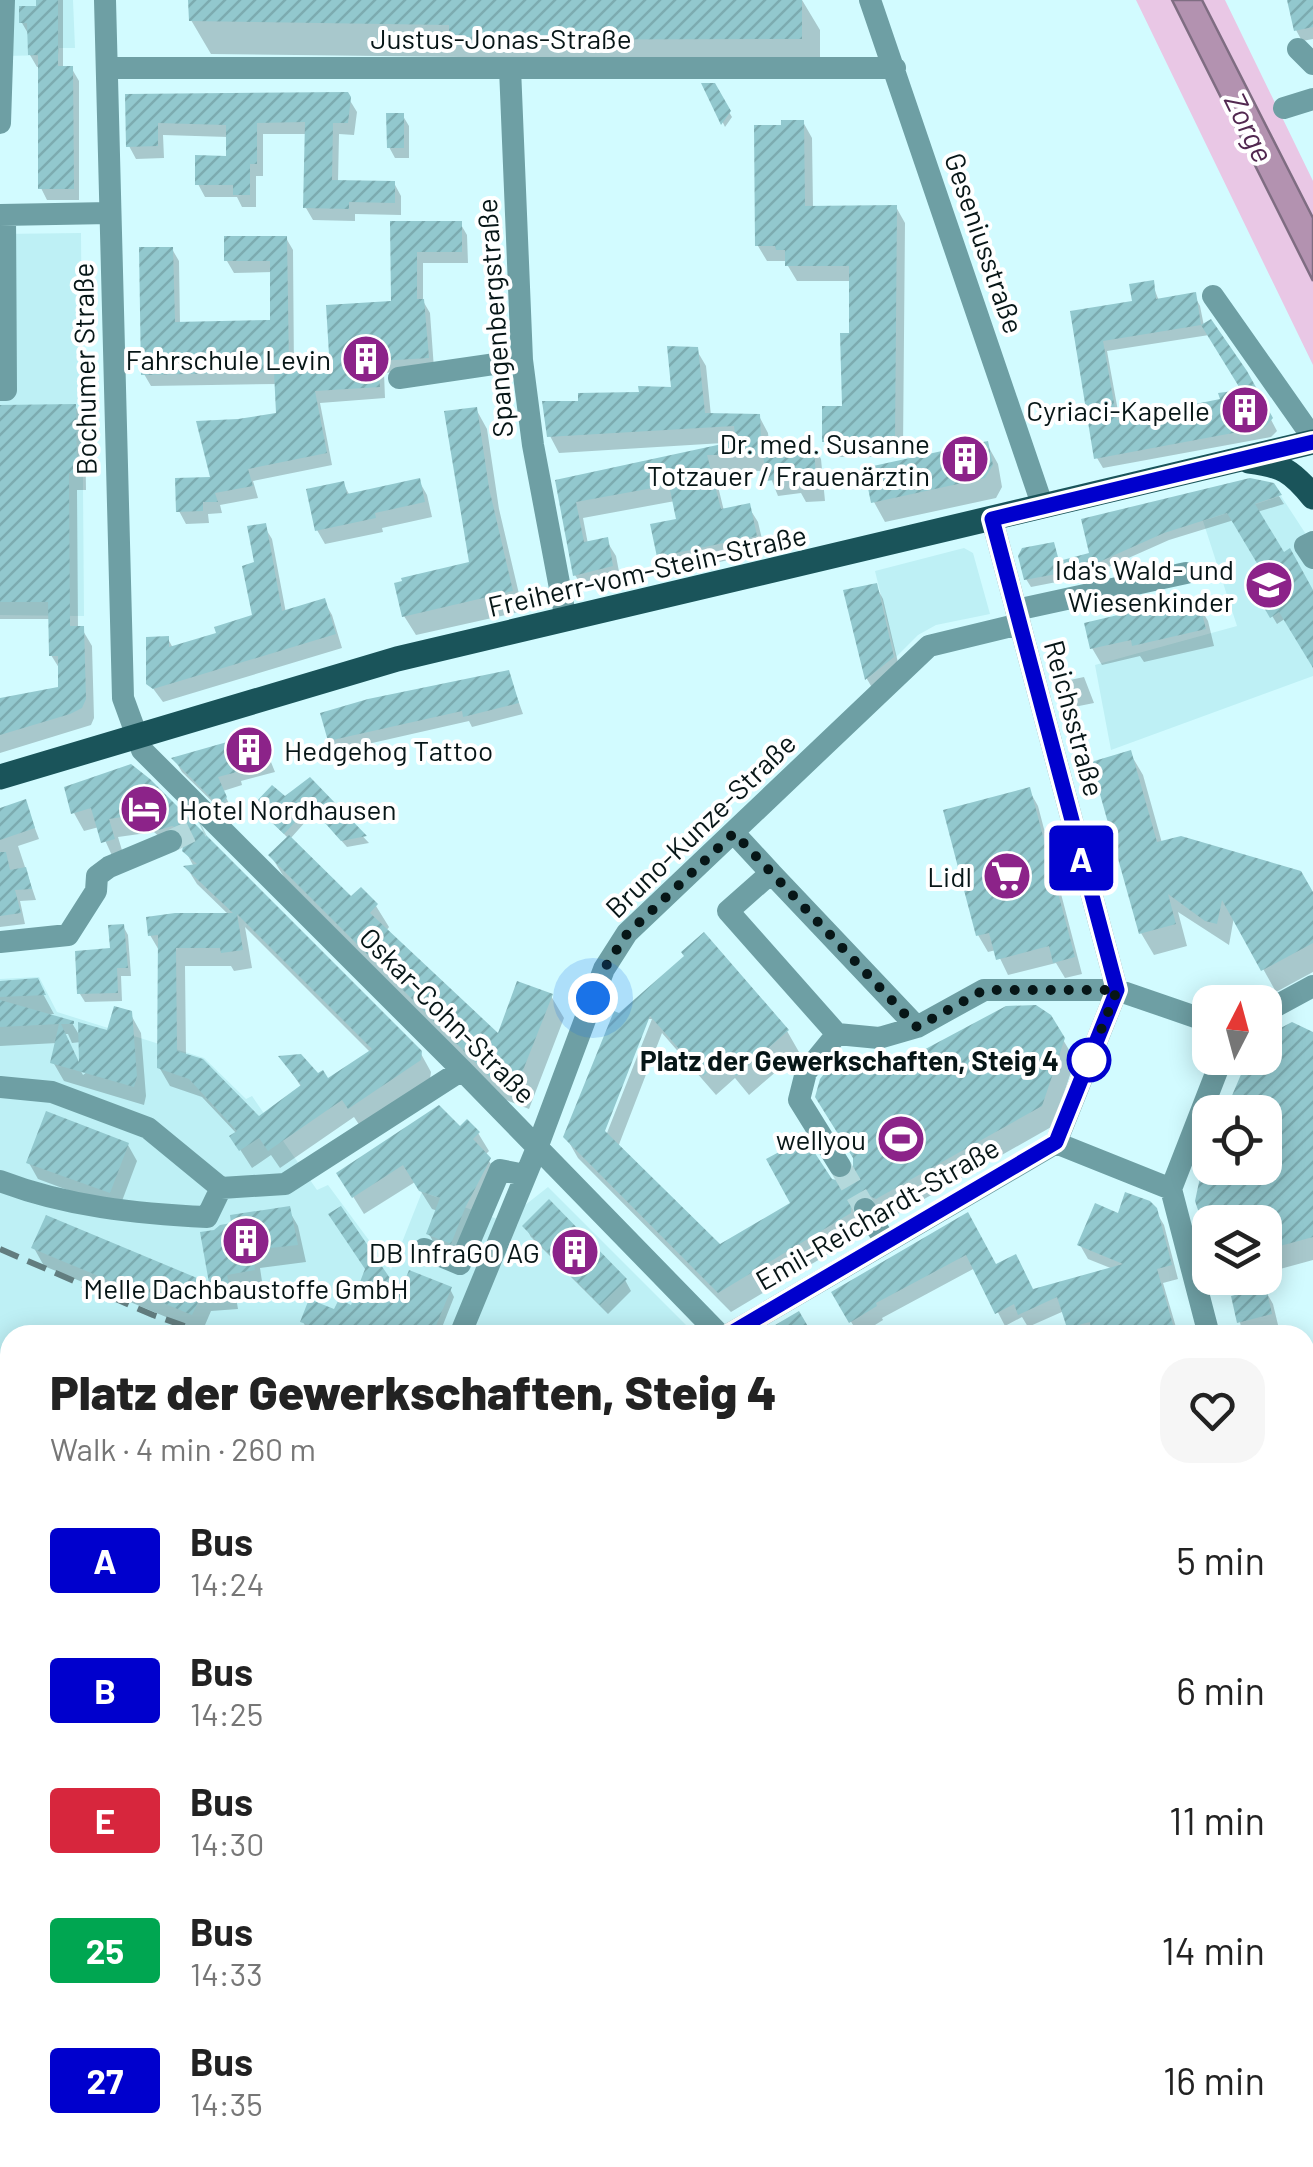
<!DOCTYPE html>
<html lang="en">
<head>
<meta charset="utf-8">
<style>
  :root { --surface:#fff; --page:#f6f6f6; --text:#222; --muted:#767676 }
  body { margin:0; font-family:Barlow,sans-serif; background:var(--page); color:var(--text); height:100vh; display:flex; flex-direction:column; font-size:38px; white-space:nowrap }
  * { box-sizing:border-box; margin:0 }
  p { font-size:32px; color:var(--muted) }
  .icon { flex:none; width:55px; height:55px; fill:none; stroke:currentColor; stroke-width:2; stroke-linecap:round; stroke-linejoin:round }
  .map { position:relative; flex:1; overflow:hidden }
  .side { position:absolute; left:0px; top:1325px; width:1315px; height:842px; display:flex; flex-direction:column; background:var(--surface); border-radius:30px 30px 0 0; box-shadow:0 5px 25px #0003 }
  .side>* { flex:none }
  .badge { padding:0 20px; border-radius:8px; font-size:35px; line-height:65px }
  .needle { width:65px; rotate:6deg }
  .controls { position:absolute; left:1192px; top:985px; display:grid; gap:20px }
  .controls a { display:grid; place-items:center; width:90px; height:90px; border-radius:20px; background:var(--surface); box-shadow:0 5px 25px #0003; font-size:50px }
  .you { position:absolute; width:50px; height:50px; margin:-25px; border:8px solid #fff; border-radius:50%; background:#1a73e8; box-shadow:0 0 0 15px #1a73e833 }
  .map>.badge { position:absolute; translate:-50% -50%; box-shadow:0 0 0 5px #fff }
  .round { display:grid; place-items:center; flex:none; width:105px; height:105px; border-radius:30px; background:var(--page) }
  .summary { display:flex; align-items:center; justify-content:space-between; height:170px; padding:0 50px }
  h1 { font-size:48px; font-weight:800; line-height:75px }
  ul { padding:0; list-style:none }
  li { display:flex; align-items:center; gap:30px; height:130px; padding:0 50px }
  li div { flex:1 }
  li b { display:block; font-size:38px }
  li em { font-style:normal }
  li .badge { min-width:110px; font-weight:700; text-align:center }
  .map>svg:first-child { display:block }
  .built { fill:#bef0f5 }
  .grass { fill:#e9c7e5 }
  .water { fill:#b392b0; stroke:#7f6d82; stroke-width:2.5 }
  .shadow { fill:#0003; fill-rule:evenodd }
  .building { fill:url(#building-hatch); fill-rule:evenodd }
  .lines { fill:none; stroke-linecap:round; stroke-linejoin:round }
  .minor-tunnel { stroke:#b4d9dc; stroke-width:22; stroke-dasharray:22 11; stroke-linecap:butt }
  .minor { stroke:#6e9fa4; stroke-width:22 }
  .major { stroke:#1a545a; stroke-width:25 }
  .tram { stroke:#627d7f; stroke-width:2.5 }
  .rail { stroke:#627d7f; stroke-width:6; stroke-dasharray:20 10; stroke-linecap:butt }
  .line-casing { stroke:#fff; stroke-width:22 }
  .line { stroke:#0000cd; stroke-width:15 }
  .walk { stroke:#071617; stroke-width:10; stroke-dasharray:0 18 }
  .stop-dot { fill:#fff; stroke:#0000cd; stroke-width:5 }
  .labels { text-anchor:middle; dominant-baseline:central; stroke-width:8; stroke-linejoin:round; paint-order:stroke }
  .street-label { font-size:28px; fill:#071617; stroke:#fff }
  .poi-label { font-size:28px; fill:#071617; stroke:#fff; text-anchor:end }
  .stop-label { font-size:28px; font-weight:bold; fill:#071617; stroke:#fff; text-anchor:end }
  .water-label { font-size:30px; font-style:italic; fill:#522850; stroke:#fff }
</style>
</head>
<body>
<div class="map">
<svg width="1313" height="2167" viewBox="0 0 1313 2167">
  <defs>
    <pattern id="building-hatch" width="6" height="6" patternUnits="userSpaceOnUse" patternTransform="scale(2.5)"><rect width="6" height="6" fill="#92c8ce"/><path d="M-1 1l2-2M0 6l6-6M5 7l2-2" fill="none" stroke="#7cabb0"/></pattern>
  </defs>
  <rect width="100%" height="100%" fill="#d2fbff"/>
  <path class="built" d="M0 0H73L75 48H59L58 55 0 56Z
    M81 233 84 616 0 615V234Z
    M1281 496 1313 545V676L1111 750 1095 665 1237 626 1203 521Z
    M964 548 973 553 990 614 936 625 918 635 896 657 875 571Z
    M39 977 57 1012 204 1058 246 1099 252 1096 317 1190 328 1185 391 1270 422 1192 517 1226 524 1206 548 1187 696 1335H10V2158H1305V1955L1313 1958V2167L0 2165V979Z"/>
  <path class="grass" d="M1136 0H1172L1313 281V365Z
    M1202 0H1225L1313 181V218Z"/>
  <path class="water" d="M1172 0H1202L1313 218V281Z"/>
  <path class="shadow" d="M39 0H63V69H72L79 81V200H47L41 188 40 67H37L30 55 29 35 22 23 39 8Z
    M191 0H802L820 30V72L462 57 211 54 191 20Z
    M1290 0H1313V39L1302 41 1296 30Z
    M705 86H713L732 117 725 127Z
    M346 94 357 112 354 135 339 134 338 182 394 183 401 196V215L355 214V221L313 220 306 208 307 134H263V176H256V207H242L237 197H205L198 184 228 158V137L163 135 164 158 136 159 129 146 128 97Z
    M403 116 409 126V158H395L389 147Z
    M803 122 812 138 813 208 896 207 905 223 903 450 891 430 887 432 901 457H834L825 441 845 409 852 336 851 281H797L785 261H767L758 246 784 127Z
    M393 223H460L467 235 468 263H423V301L430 313 434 369 384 373 385 398 320 403 332 465 253 481 258 498 220 505 222 513 208 514 209 523 186 524 179 511 278 415 277 384 151 386 144 374 172 249 179 261 180 324 273 323V272L234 273 227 261 286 238 293 250 294 373 333 374 394 303Z
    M1152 283 1159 301 1194 295 1200 306 1204 326 1247 374 1277 431 1271 437 1103 468 1097 458 1073 313 1135 303ZM1209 335 1244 392 1223 401 1120 422 1107 351Z
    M696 349 706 366 711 416H759L768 433 769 442H811L821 459 825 501 806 502 801 493 778 496 768 471 714 470 724 511 748 506 758 522 765 552 669 573 660 556 653 526 679 521 675 501 583 518 588 544 606 540 616 556 621 582 585 591 575 575 558 482 724 446 723 443 559 453 550 436 581 404 674 390Z
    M75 406 85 424 86 490H77L78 629H82L92 646 94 718 91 725 0 753V701L61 688V671L51 655V619H0V407Z
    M476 409 487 429 499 509 523 611 416 635 404 616 472 564Z
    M987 444 998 464 1002 487 996 498 885 522 874 502 867 470Z
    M419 481 427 495 432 517 382 528 383 532 325 544 317 530 343 483 350 496Z
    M1272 485 1284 504 1257 512 1283 556 1313 593V664L1286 618 1277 624 1253 584 1268 576 1234 520 1169 540 1070 584 1067 580 1031 587 1026 579 1052 545 1060 564 1092 555Z
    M264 526 272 539 286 613 324 601 332 615 342 648 163 702 149 683 168 639 173 648 219 634 255 617 256 564Z
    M876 586 883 599 900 671 874 691 867 679 853 617Z
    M1198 604 1208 621 1214 646 1144 662 1140 656 1102 665 1092 648 1145 617Z
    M508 672 523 714 472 727 469 721 337 751 330 740Z
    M1084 677 1094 703 1074 707 1065 681Z
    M260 735 275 772 241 781 242 785 223 791 233 812 229 818 182 772 175 760Z
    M1130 753 1143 775 1162 843 1313 897V972L1276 992 1234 917 1229 945 1178 912 1187 946 1154 955 1141 933Z
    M125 768 420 1052 431 1072 430 1079 360 1126 354 1117 280 1168 271 1155 252 1168 232 1137 237 1134 202 1097 170 1086 159 1067 160 952 150 935 229 915 197 884 187 868 194 867 185 850 186 843 171 847 154 832 118 837 124 857 114 860 99 827 84 831 74 813ZM245 927 371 1053 327 1082 282 1058 302 1088 258 1119 186 1057 185 966H231L234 971 252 968Z
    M310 780 369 843 347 847 315 811 290 839 351 900 376 906 389 927 386 931 499 1037 551 996 564 1018 529 1109 506 1100 284 877 271 856 289 839 256 806 284 799Z
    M1029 790 1038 806 1082 974 1065 978 1056 963 1008 975 996 950 988 952 978 935Z
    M25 802 39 839 18 846 36 900 20 901 25 924 0 927V810Z
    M123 926 128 935 131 976H121L122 1001 85 1002 80 994 112 951Z
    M686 957 787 1031 799 1052 749 1095 735 1078 716 1095 662 1033 618 1147 720 1247 831 1181 842 1184 855 1175 894 1062 1049 1016 1075 1060 1053 1126 889 1219 879 1214 862 1224V1234L731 1312 578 1158 566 1137 619 1016ZM646 1019H652L603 1143 598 1142Z
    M36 981 54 1014H45L72 1023 81 1038 109 1033 130 1013 141 1033 146 1096 144 1105 64 1081 53 1062 57 1043 0 1046V983ZM62 1034H68L72 1043 81 1042 87 1072 83 1075Z
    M1313 1035V1260L1265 1273V1222H1210V1241L1198 1201 1210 1153V1168H1265V1112H1227L1252 1058H1265V1038Z
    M460 1130 478 1133 489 1151 485 1155 500 1178 461 1261 439 1252 429 1234 438 1211 432 1209 415 1182 364 1214 339 1174Z
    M128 1145 137 1161 119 1209 38 1179 29 1163Z
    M288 1209 298 1226 306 1262 260 1268 263 1288 235 1292 238 1309 211 1311 202 1332 44 1266 34 1248 213 1287Z
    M1155 1210 1164 1225 1178 1279 1163 1283 1178 1334 1186 1332 1187 1335H1073L1064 1311 1028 1327 1022 1317 1005 1326 975 1268 882 1318 883 1320 859 1335H851L856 1330 834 1293 967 1216 996 1267 1033 1292 1113 1269 1088 1259 1080 1245 1119 1216Z
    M525 1226 625 1280 631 1291 608 1314 531 1237Z
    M1225 1278H1248L1228 1283Z
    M450 1289 454 1297 439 1335H326L307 1329 303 1322 352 1308Z
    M1265 1290 1273 1304 1279 1329 1266 1332V1335H1243L1234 1297Z
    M1305 1478 1313 1481V1530L1305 1532Z
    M1305 1960 1313 1963V2089L1305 2085Z"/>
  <path class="building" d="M36 0H58V66H73L74 189H38V55H28L27 23H19V6H36Z
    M188 0H802V39L449 40V25L189 21Z
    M1287 0H1313V27L1294 31Z
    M701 83H715L731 111 721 125Z
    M348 92 351 97 348 123H333L332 180 395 181V203L349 202V209L303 208 305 122 257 123V164H250V195H233V185H195V155L226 156V125L158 123V146L126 147 125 94Z
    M386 113H404V148H387Z
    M781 120H804L805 206 897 205 895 442H822V406H842L840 333H849V266H785V250H776L775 246H755L754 125H781Z
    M390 221H462V252H417V299H424L429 358 378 361 380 387 315 391 327 453 248 469 253 486 215 493 218 502H203V511L176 512 175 478 210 477 196 421 238 419 276 413 274 372 141 375 139 247H173L175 322 270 320V261H224V236H287L289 371H330L326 305 391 301Z
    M1154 280 1156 299 1196 292 1201 325 1211 319 1247 371 1273 418 1265 427 1094 459 1070 311 1132 301 1129 284ZM1201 325 1241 390 1218 393 1220 399 1117 420 1103 341Z
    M667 346 698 347 705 413 760 414 761 440H813L817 485 794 486 793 477 767 481 763 455H707L721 509 750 503 757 536 657 557 650 524 676 519 669 485 576 502 584 542 608 537 613 566 573 576 555 480 736 441 734 426 547 437 542 401H578V393L639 392 638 386 671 387Z
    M76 404 77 473H69L70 626H84L86 699 82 708 70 714 0 735V698L58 687V656H49L48 602H0V405Z
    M477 407 489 488 513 591 402 617 394 583 402 581 401 578 469 562 444 411Z
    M988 441 993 465 985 478 871 503 864 468Z
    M420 478 425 502 375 513 376 518 315 531 306 489 344 481 347 494Z
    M1250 478 1274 483 1282 495 1255 504 1284 552 1290 548 1313 590V668L1279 612 1270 618 1250 583 1264 575 1227 513 1164 533 1063 578 1062 573 1024 580 1018 556 1022 548 1054 542 1059 561 1089 553 1081 519Z
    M266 523 282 611 325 598 336 634 153 689 146 684V637L169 636V647L216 633 214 627 252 615 242 566 254 562 247 526Z
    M877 583 894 657 865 680 843 590Z
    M1199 602 1206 629 1132 646 1131 640 1090 649 1084 623 1143 609 1145 614Z
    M509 670 519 703 463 717 462 711 328 741 320 713 368 699Z
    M262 732 269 758 236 768 237 772 218 777 227 797 220 807 171 758Z
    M1131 750 1157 842 1181 836 1301 871 1313 892V943L1261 971 1222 900 1217 924 1205 921 1168 894 1176 924 1139 934 1091 762Z
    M131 764 150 779 422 1051 421 1060 348 1109 342 1100 268 1151 259 1138 239 1151 229 1136 237 1131 189 1079 157 1068 158 935 148 936 146 917 175 913H233L183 866 197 864 182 851 185 836 179 829 172 826 159 830 142 814 109 819 115 839 101 843 91 808 71 814 64 787ZM237 914 372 1049 328 1078 323 1070 318 1073 301 1054 278 1056 301 1085 259 1116 203 1059 177 1051 176 948H220L221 953 243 950Z
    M310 777 367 836 341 841 310 806 284 834 253 805 272 785 285 796Z
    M1030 787 1075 957 1053 963 1049 946 996 960 989 933 976 936 943 810Z
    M26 799 35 828 0 840V808Z
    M289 835 351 896 361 887 378 904 370 913 498 1033 517 981 553 994 516 1088 491 1078 268 855Z
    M0 852H6L10 870 26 867 32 889 15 890 21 913 0 916Z
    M124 924 128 968H117L118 993 77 994 75 951 110 948 108 925Z
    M704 932 789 1030 736 1076 722 1060 703 1076 650 1016 605 1131 720 1244 790 1203 766 1159 805 1138 832 1179 841 1181 853 1174V1158L815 1097 820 1079 827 1070 839 1064 894 1059 918 1053 1006 1006 1036 1005 1051 1015 1065 1038 1042 1106 876 1199 865 1194 858 1196 851 1203V1213L718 1293 563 1137 614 1011 619 1013 684 956 681 952Z
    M38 978 46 995 0 997V981Z
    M0 1000 74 1021V1024H61L79 1062 78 1022 107 1030 114 1006 132 1011 137 1076 134 1087 50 1063 59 1024 0 1027Z
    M1292 1022 1313 1032V1237L1265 1250V1222H1202L1195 1201 1202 1168H1265V1112H1225L1248 1058H1265V1036Z
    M439 1105 460 1126 467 1119 480 1132 473 1139 491 1158 465 1208 451 1244 426 1234 440 1198 419 1191 403 1165 352 1198 336 1173Z
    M46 1111 129 1143 110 1193 26 1163Z
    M1125 1192 1150 1201 1157 1208 1172 1265 1157 1269 1176 1335H1091L1090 1322 1067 1328 1057 1297 1018 1315 1014 1304 995 1314 966 1255 876 1303 877 1306 849 1323 831 1292 968 1212 996 1264 1016 1254 1033 1289 1123 1264 1077 1245 1095 1203 1118 1213Z
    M549 1199 627 1279 600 1305 522 1226Z
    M290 1206 298 1245 252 1250 255 1270 227 1275 230 1291 202 1294 192 1315 31 1248 46 1215 209 1283 200 1232 214 1230 220 1225 231 1223 230 1215Z
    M341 1206 400 1293 409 1270 452 1287 432 1335H341L300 1322 309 1299 334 1309 339 1299 351 1305 365 1269 328 1214Z
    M1266 1287 1272 1314 1237 1323 1231 1296Z
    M799 1311 813 1335H758Z"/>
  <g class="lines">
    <path class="minor-tunnel" d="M171 841 202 826
      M840 1166 865 1209"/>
    <path class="minor" d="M105 0 123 698 142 750 462 1070 720 1335
      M870 0 1043 507
      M1298 49 1313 64
      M107 68H895
      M510 68 522 360 533 445 566 620
      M1284 108 1313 99
      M0 123 4 0
      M0 215 110 213
      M1213 296 1313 438
      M399 378 522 360
      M0 390H6L5 215
      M992 519 1117 990
      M1313 542 1305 546 1313 558
      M1016 610 1186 573
      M734 833 771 873 728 911 837 1034 879 1038 917 1027 984 990H1117L1210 1022
      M771 873 917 1027
      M0 942 68 935 96 891 97 876 109 867 171 841
      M1265 1012 1313 986
      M837 1034 806 1072 799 1100 840 1166
      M0 1087 52 1092 148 1128 221 1188 285 1184 462 1070
      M1056 1143 1117 990
      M1056 1143 1171 1189
      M0 1181C65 1206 137 1214 207 1217L221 1188
      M1171 1189 1209 1335
      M1171 1189 1222 1058
      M865 1209 885 1241
      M424 1249 460 1264 500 1170 525 1175
      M460 1335 537 1148 604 969 627 933 929 646 1020 624
      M728 1335 1056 1143
      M1305 1546 1313 1544
      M1305 1586 1313 1566
      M1305 1767 1313 1770
      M1305 1818 1313 1821
      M1305 1859 1313 1863
      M0 1862 10 1866
      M123 2167 126 2158"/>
    <path class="major" d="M1249 461C1282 465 1292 471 1313 497
      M0 777 397 659 1313 442"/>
    <path class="tram" d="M1305 1578 1313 1558
      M1305 1748 1313 1757"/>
    <path class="rail" d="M0 1249 153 1315 210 1335
      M0 1488 10 1494
      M0 1607 10 1608
      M0 1914 10 1918
      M0 1969 10 1971
      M0 2005 10 2008
      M0 2026H10
      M1305 2088 1313 2091
      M1305 2104 1313 2107
      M919 2158 957 2167"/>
  </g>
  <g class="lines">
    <g class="line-casing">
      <path id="line" d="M728 1335 1056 1142 1117 990 992 519 1313 442"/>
    </g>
    <use href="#line" class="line"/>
    <path class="walk" d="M593 998 604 969 627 934 734 833 917 1027 984 990H1117L1089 1060"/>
  </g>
  <defs>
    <g id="building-disc" transform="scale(2.5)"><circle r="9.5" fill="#8c2389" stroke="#fff"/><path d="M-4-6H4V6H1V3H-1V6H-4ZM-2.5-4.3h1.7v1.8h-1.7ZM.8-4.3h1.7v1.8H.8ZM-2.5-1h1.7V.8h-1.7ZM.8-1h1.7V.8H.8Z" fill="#fff"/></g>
    <g id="school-disc" transform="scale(2.5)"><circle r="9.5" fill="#8c2389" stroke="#fff"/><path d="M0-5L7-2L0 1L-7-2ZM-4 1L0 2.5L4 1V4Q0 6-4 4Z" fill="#fff"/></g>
    <g id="hotel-disc" transform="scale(2.5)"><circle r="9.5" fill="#8c2389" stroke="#fff"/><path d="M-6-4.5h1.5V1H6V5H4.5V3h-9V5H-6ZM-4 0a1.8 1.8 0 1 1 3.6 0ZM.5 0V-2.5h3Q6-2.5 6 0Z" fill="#fff"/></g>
    <g id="supermarket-disc" transform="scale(2.5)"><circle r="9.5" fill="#8c2389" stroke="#fff"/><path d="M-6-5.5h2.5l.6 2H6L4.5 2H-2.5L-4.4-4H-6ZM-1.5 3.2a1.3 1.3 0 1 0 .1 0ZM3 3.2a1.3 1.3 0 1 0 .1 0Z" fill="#fff"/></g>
    <g id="stadium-disc" transform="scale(2.5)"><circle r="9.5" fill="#8c2389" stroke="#fff"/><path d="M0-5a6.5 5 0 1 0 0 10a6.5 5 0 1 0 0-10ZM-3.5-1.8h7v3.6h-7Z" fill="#fff"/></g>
  </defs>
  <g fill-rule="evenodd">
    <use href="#building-disc" x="366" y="359"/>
    <use href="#building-disc" x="1245" y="410"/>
    <use href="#building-disc" x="965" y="459"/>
    <use href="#school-disc" x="1269" y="585"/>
    <use href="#building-disc" x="249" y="750"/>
    <use href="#hotel-disc" x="144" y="809"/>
    <use href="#supermarket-disc" x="1007" y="876"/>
    <use href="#stadium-disc" x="901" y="1139"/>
    <use href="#building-disc" x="246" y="1241"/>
    <use href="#building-disc" x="575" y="1252"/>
  </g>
  <circle class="stop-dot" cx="1089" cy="1060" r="20"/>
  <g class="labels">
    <g class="street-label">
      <text x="501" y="38">Justus-Jonas-Straße</text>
      <text transform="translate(985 243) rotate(71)">Geseniusstraße</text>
      <text transform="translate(494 318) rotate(-94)">Spangenbergstraße</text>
      <text transform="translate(84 369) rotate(-91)">Bochumer Straße</text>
      <text transform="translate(647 570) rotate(-13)">Freiherr-vom-Stein-Straße</text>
      <text transform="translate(1075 718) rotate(75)">Reichsstraße</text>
      <text transform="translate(700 825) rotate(-44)">Bruno-Kunze-Straße</text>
      <text transform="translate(448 1015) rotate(45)">Oskar-Cohn-Straße</text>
      <text transform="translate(877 1213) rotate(-30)">Emil-Reichardt-Straße</text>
    </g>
    <g class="poi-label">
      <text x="331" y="359">Fahrschule Levin</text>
      <text x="1210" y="410">Cyriaci-Kapelle</text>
      <text x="930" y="443">Dr. med. Susanne<tspan x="930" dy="32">Totzauer / Frauenärztin</tspan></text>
      <text x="1234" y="569">Ida's Wald- und<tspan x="1234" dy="32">Wiesenkinder</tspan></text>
      <text x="284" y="750" text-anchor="start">Hedgehog Tattoo</text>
      <text x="179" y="809" text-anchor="start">Hotel Nordhausen</text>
      <text x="972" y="876">Lidl</text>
      <text x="866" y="1139">wellyou</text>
      <text x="540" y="1252">DB InfraGO AG</text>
      <text x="246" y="1288" text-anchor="middle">Melle Dachbaustoffe GmbH</text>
    </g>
    <g class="stop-label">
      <text x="1059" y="1060">Platz der Gewerkschaften, Steig 4</text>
    </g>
    <g class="water-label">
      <text transform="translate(1250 127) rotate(64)">Zorge</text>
    </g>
  </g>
</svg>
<div class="controls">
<a><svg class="needle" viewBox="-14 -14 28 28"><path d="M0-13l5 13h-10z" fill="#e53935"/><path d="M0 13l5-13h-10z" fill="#767676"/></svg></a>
<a><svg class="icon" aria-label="locate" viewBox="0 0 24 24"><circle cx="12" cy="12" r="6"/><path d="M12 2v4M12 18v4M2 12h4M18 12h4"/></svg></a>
<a><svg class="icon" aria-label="layers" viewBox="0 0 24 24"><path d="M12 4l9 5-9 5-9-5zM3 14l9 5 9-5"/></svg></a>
</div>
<div class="you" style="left:593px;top:998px"></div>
<b class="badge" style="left:1081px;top:858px;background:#0000cd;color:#fff">A</b>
<section class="side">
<div class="summary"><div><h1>Platz der Gewerkschaften, Steig 4</h1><p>Walk · 4 min · 260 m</p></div><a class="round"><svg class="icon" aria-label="heart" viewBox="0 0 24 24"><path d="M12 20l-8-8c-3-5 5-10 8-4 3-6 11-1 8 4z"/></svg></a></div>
<ul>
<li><span class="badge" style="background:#0000cd;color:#fff">A</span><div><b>Bus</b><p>14:24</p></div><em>5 min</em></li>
<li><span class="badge" style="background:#0000cd;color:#fff">B</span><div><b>Bus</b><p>14:25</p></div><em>6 min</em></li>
<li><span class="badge" style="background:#d7263d;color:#fff">E</span><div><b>Bus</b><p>14:30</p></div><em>11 min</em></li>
<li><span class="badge" style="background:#00a651;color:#fff">25</span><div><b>Bus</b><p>14:33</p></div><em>14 min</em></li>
<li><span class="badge" style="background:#0000cd;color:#fff">27</span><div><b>Bus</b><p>14:35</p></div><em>16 min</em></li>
</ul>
</section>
</div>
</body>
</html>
